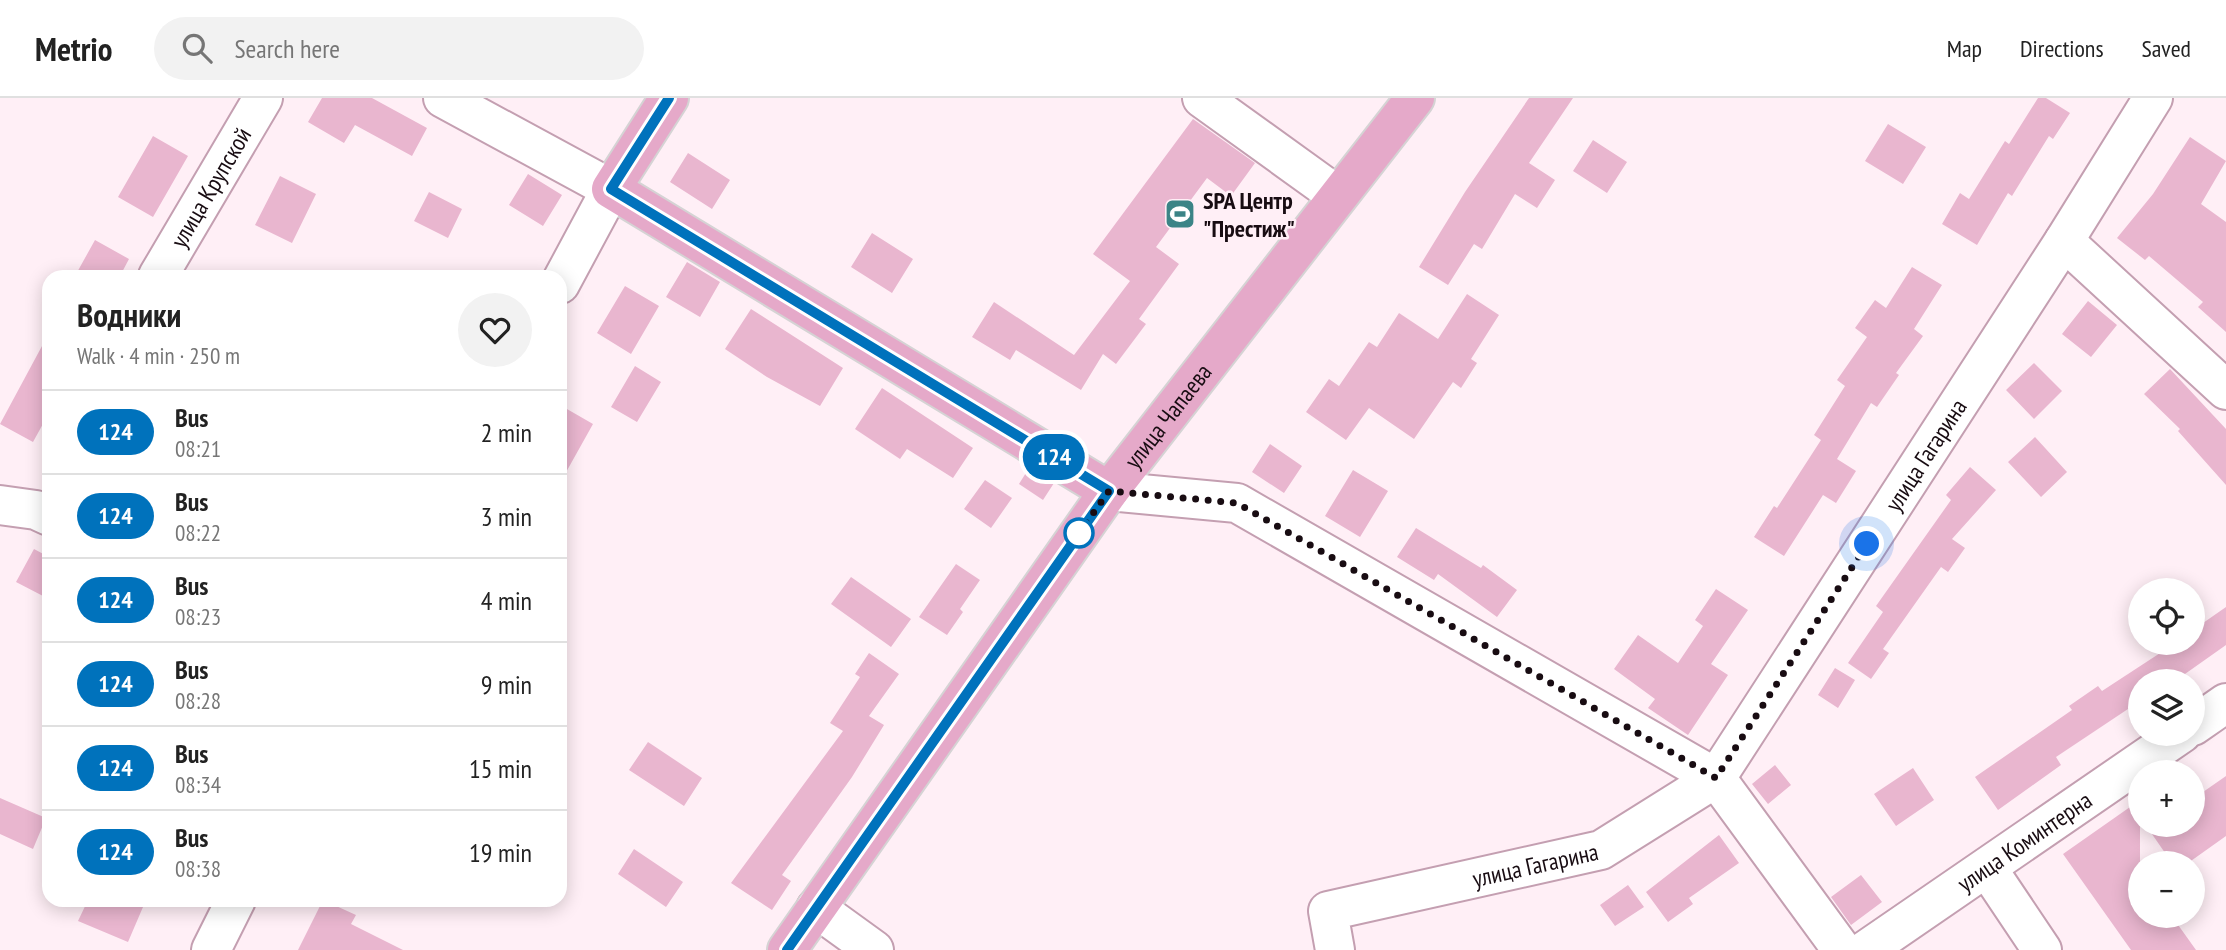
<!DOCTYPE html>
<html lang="en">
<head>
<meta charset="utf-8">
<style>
  :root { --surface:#fff; --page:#f2f2f2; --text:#222; --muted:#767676; --line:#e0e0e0 }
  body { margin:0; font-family:"PT Sans Narrow",sans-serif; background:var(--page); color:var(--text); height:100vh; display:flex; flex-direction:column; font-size:26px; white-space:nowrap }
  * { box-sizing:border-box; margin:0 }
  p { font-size:23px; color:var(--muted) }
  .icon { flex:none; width:38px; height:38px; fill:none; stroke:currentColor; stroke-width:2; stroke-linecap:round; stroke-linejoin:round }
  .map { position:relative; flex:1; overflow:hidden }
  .sheet { position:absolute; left:42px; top:172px; width:525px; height:637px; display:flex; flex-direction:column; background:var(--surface); border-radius:21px; box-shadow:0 4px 18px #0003 }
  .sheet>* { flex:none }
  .badge { padding:0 14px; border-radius:23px; font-size:24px; line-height:46px }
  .fabs { position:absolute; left:2128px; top:480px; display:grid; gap:14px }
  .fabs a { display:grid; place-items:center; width:77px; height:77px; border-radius:50%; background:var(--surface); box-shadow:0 4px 18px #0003; font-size:35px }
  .you { position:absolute; width:35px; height:35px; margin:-18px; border:5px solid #fff; border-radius:50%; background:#1a73e8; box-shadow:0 0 0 10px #1a73e833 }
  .map>.badge { position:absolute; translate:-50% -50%; box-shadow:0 0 0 4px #fff }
  .round { display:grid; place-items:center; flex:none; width:74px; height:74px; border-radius:37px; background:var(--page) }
  .summary { display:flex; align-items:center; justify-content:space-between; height:119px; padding:0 35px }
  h1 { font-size:33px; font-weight:700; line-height:52px }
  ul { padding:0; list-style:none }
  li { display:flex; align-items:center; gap:21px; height:84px; padding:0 35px; border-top:2px solid var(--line) }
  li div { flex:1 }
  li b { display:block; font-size:26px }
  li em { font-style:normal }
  li .badge { min-width:77px; font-weight:700; text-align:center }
  header { display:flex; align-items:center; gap:42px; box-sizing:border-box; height:98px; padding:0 35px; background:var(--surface); border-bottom:2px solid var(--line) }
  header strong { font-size:33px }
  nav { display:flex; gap:38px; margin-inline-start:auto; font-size:24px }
  .search { width:490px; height:63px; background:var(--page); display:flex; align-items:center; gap:18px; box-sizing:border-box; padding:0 24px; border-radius:38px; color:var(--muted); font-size:26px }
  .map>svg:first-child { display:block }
  .building { fill:#e9b6cf }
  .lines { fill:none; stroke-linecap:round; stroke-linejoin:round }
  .minor-casing { stroke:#c49fb1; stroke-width:42 }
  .major-casing { stroke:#d5d3d4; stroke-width:42 }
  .minor { stroke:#fff; stroke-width:38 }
  .major { stroke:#e5a9c9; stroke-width:38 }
  .line-casing { stroke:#fff; stroke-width:16 }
  .line { stroke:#0072bc; stroke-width:10 }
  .walk { stroke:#180c12; stroke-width:7; stroke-dasharray:0 12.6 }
  .stop-dot { fill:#fff; stroke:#0072bc; stroke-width:3.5 }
  .labels { text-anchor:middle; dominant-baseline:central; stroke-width:5; stroke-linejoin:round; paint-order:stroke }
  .street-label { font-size:24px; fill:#180c12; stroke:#ffeff6 }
  .poi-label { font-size:24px; font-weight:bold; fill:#180c12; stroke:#ffeff6; text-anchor:start }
</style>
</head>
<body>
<header>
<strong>Metrio</strong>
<div class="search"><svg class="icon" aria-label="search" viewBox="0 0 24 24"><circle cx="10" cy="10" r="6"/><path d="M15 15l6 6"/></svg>Search here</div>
<nav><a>Map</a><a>Directions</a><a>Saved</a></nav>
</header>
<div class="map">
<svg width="2226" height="852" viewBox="0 0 2226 852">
  <rect width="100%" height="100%" fill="#ffeff6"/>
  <path class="building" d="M322 0H372L427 30 412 58 355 27 344 45 308 24Z
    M1529 0H1573L1529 65 1555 82 1537 110 1515 96 1482 151 1474 146 1448 187 1419 169 1465 94Z
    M2038 0H2046L2070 15 2053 41 2049 38 2012 98 2008 95 1977 147 1942 126 1960 95 1969 101 2005 43 2009 46Z
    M1193 21 1255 65 1231 98 1207 80 1156 149 1179 166 1139 221 1146 226 1116 266 1103 256 1081 292 1016 252 1010 262 972 239 994 204 1074 257 1130 183 1093 156Z
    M1888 26 1926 49 1903 86 1865 63Z
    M153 38 188 58 153 119 118 99Z
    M2190 39 2226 63 2201 106 2226 124V234L2198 209 2203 204 2149 158 2145 162 2117 140 2153 96Z
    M1593 42 1627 64 1607 95 1573 73Z
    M688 55 730 82 712 111 670 84Z
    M528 76 562 97 543 128 509 107Z
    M280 78 316 96 292 145 255 127Z
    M429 94 462 111 448 140 414 123Z
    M872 135 913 161 892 195 851 169Z
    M95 142 129 161 120 178H75Z
    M687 164 720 184 700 219 666 199Z
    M1912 169 1942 187 1914 231 1923 238 1896 275 1899 277 1877 309 1871 305 1837 361 1856 373 1836 405 1823 397 1784 458 1754 439 1774 408 1777 410 1821 342 1814 337 1845 288 1837 282 1867 239 1855 230 1875 202 1886 210Z
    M625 188 659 208 631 256 597 235Z
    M1467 196 1499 217 1471 261 1477 265 1461 290 1453 284 1414 341 1369 310 1346 342 1306 314 1329 281 1339 288 1369 244 1377 249 1399 215 1438 241Z
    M2088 203 2117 227 2091 259 2062 236Z
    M751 211 843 270 820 308 767 279 725 251Z
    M49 235V315L33 344 0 326Z
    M2034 265 2062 293 2034 321 2006 292Z
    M635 268 661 284 637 324 611 309Z
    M2170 271 2226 331V387L2178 333 2180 331 2144 296Z
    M882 290 973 350 953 380 907 351 900 361 855 331Z
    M560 307 593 326 560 385Z
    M2035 339 2067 374 2041 399 2008 364Z
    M1270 346 1302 368 1284 395 1252 374Z
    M1970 369 1996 392 1952 441 1965 450 1948 474 1941 469 1883 551 1889 555 1871 581 1848 565 1883 514 1876 508 1951 402 1946 397Z
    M1029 370 1054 385 1043 402 1019 386Z
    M1353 372 1388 393 1360 439 1325 418Z
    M985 382 1012 400 991 430 964 411Z
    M1416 430 1481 470 1483 467 1517 492 1497 519 1438 476 1434 482 1397 459Z
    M34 451 49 459V486L43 498 16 484Z
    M956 466 980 482 960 511 963 514 947 537 919 519Z
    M851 479 911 521 891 549 831 506Z
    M1716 491 1748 512 1711 566 1728 577 1688 637 1648 610 1655 601 1614 571 1638 537 1678 565 1703 528 1695 522Z
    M2226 509V547L2175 583H2140V603L2056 659 2061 667 1998 712 1975 679 2072 612 2069 608 2098 588 2102 593 2177 544H2193V532Z
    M869 555 899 576 869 618 884 627 852 679 782 777 791 783 772 812 731 785 843 633 830 625 860 579 855 576Z
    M1835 570 1855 582 1838 610 1818 597Z
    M648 644 702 680 684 708 629 672Z
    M1775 667 1791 687 1768 706 1752 686Z
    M1913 670 1934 702 1896 728 1874 696Z
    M2226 678V738L2188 765H2172L2145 726H2193V701Z
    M0 700 46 720 33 751 0 736Z
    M2140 702V817H2171L2196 852H2131L2063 756Z
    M1719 737 1739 765 1689 800 1693 806 1668 824 1646 794Z
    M634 751 683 784 666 809 618 776Z
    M1861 777 1882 804 1851 827 1831 799Z
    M1628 787 1644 809 1615 828 1600 807Z
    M88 802H146L128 844 78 823Z
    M323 802 356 817 351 826 403 852H298Z"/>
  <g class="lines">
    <g class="minor-casing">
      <g id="minor">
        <path d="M443 0 611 91 560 186"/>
        <path d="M1202 0 1338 98"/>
        <path d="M2064 143 2226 292"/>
        <path id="s1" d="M158 178 263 0"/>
        <path d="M1109 393 1237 405 1716 680 1842 852"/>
        <path d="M0 407 36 412 49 418"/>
        <path d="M2193 628 2226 605"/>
        <path d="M1987 770 2042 852"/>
        <path d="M816 810 874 852"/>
        <path d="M211 852 236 802"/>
        <path id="s2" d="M1335 852 1328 813 1601 752 1716 680 2064 143 2153 0"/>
        <path id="s3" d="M1866 852 2182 635"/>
      </g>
    </g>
    <g class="major-casing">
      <g id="major">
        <path d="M669 0 611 91 1109 393"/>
        <path id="s4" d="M787 852 1109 393 1415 0"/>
      </g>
    </g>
    <use href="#minor" class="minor"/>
    <use href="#major" class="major"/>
  </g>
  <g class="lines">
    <g class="line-casing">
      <path id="line" d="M669 0 611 91 1109 393 787 852"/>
    </g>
    <use href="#line" class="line"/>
    <path class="walk" d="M1079 435 1109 393 1237 405 1716 680 1867 446"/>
  </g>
  <defs>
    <g id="stadium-square" transform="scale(1.575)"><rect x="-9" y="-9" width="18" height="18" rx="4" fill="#3b8486" stroke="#ffeff6"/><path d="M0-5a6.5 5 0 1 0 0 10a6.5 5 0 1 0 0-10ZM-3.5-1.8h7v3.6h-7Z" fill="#fff"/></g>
  </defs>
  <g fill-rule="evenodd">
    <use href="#stadium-square" x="1180" y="116"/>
  </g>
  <circle class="stop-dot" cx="1079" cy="435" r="14"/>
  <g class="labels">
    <g class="street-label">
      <text stroke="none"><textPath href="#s1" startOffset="103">улица Крупской</textPath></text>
      <text stroke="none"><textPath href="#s4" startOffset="656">улица Чапаева</textPath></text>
      <text stroke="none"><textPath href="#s2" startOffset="840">улица Гагарина</textPath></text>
      <text stroke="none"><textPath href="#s3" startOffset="192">улица Коминтерна</textPath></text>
      <text stroke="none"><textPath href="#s2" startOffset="252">улица Гагарина</textPath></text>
    </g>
    <g class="poi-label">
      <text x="1203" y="102">SPA Центр<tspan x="1203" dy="28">"Престиж"</tspan></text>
    </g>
  </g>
</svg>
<div class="fabs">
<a><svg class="icon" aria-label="locate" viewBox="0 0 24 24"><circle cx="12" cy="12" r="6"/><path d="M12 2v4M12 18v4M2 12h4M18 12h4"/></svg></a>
<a><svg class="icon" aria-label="layers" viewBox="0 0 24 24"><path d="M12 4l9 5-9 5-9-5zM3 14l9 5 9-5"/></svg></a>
<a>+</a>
<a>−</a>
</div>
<div class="you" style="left:1867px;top:446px"></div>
<b class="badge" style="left:1054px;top:359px;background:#0072bc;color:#fff">124</b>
<section class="sheet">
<div class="summary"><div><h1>Водники</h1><p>Walk · 4 min · 250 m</p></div><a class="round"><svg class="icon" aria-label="heart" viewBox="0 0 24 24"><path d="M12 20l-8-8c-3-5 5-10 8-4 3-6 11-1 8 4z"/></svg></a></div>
<ul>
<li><span class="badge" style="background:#0072bc;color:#fff">124</span><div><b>Bus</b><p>08:21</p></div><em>2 min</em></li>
<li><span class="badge" style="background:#0072bc;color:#fff">124</span><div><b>Bus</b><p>08:22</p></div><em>3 min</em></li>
<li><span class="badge" style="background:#0072bc;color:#fff">124</span><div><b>Bus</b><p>08:23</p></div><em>4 min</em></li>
<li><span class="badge" style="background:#0072bc;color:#fff">124</span><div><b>Bus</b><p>08:28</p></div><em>9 min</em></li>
<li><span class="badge" style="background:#0072bc;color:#fff">124</span><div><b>Bus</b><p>08:34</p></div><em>15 min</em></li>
<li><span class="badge" style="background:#0072bc;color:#fff">124</span><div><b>Bus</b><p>08:38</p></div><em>19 min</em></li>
</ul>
</section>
</div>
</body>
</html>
